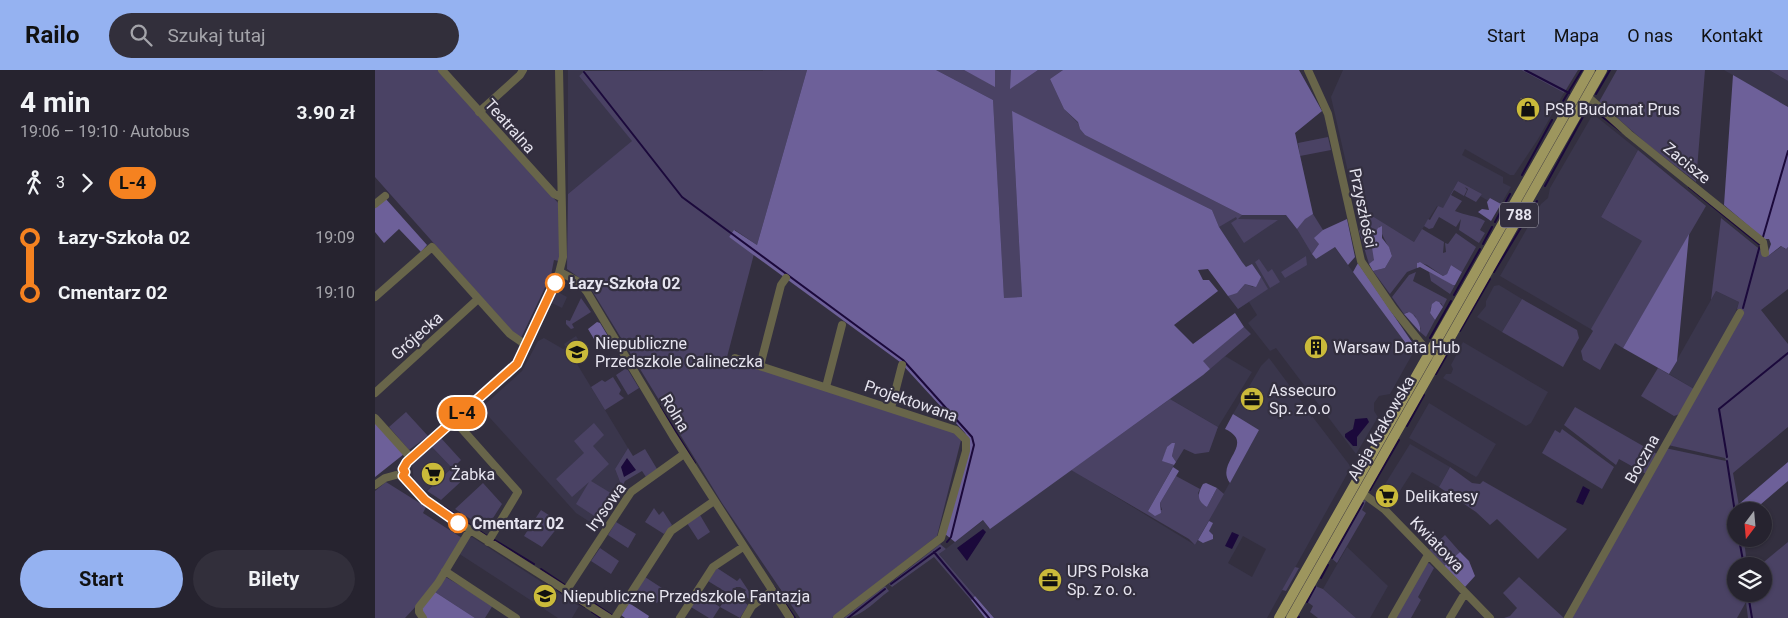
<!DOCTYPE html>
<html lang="pl">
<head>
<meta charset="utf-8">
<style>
  :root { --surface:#26232f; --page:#322f3b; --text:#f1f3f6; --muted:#a4a4aa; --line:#42404b; --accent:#95b2f1 }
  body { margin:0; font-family:Roboto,sans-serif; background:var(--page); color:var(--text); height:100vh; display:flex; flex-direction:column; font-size:19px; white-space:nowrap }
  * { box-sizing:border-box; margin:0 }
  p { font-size:16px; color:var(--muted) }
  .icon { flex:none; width:28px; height:28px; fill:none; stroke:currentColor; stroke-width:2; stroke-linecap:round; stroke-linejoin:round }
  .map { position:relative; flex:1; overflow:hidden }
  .sheet { display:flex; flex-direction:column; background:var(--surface); width:375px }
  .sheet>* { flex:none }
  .badge { padding:0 10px; border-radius:16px; font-size:18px; line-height:32px }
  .needle { width:32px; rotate:196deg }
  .tools { position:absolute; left:1352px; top:432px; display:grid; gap:10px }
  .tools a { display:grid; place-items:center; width:45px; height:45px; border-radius:50%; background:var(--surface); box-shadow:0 1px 4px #0004,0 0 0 1px var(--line); font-size:25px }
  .map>.badge { position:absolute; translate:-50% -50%; box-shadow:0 0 0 2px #fff }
  .legs { display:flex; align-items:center; gap:8px; height:55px; padding:0 20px; font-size:16px }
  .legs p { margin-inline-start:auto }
  .head { display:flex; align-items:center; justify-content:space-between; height:85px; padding:0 20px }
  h1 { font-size:28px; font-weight:700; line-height:38px }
  .button { display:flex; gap:10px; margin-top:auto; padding:10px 20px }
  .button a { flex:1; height:58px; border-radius:30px; background:var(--accent); color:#111; font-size:20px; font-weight:700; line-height:58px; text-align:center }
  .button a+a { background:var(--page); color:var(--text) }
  ul { padding:0 20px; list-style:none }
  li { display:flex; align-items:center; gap:18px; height:55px; font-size:19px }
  li i { display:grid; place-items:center; width:8px; height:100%; margin:0 6px; background:currentColor }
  li i::after { content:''; width:12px; height:12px; margin:-6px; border:4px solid; border-radius:50%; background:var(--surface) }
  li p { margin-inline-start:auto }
  li:first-child i { background:linear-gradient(#0000 50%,currentColor 0) }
  li:last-child i { background:linear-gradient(currentColor 50%,#0000 0) }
  header { display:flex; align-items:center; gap:30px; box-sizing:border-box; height:70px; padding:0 25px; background:var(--accent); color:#111 }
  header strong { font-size:24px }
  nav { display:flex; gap:28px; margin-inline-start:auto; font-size:18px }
  .search { width:350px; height:45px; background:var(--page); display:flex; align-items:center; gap:12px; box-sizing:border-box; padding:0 18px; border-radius:28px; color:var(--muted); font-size:19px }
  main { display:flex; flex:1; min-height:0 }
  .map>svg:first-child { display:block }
  .built { fill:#3a364c; fill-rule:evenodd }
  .green { fill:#4a4264 }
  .forest { fill:#6d6099 }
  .water { fill:#1b093b }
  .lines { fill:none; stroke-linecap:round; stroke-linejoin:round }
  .stream { stroke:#1b093b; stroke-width:2 }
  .minor { stroke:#68654a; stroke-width:8 }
  .major { stroke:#9d965e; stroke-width:10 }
  .line-1-casing { stroke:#fff; stroke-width:11 }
  .line-1 { stroke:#f58220; stroke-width:8 }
  .stop-1-dot { fill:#fff; stroke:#f58220; stroke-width:2.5 }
  .labels { text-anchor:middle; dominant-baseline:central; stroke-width:4.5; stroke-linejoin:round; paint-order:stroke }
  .shield { fill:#332f3f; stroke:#b0aeba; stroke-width:1 }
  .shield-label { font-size:15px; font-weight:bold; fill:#e6e4ef }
  .poi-label { font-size:16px; fill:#e6e4ef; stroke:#332f3f; text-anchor:start }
  .street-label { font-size:16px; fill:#e6e4ef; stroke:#332f3f }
  .stop-label { font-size:16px; font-weight:bold; fill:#e6e4ef; stroke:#332f3f; text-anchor:start }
</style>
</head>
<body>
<header>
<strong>Railo</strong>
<div class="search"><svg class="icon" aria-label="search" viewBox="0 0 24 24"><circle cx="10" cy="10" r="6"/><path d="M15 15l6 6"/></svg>Szukaj tutaj</div>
<nav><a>Start</a><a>Mapa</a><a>O nas</a><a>Kontakt</a></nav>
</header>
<main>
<section class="sheet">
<div class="head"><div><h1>4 min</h1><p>19:06 – 19:10 · Autobus</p></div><b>3.90 zł</b></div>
<div class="legs"><svg class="icon" aria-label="walk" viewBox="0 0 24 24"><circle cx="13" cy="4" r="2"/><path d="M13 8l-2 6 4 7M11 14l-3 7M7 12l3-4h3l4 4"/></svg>3<svg class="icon" aria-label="forward" viewBox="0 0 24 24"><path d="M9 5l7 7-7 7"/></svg><b class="badge" style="background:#f58220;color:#111">L-4</b></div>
<ul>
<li><i style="color:#f58220"></i><b>Łazy-Szkoła 02</b><p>19:09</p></li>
<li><i style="color:#f58220"></i><b>Cmentarz 02</b><p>19:10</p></li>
</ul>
<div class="button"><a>Start</a><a>Bilety</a></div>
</section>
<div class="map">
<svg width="1413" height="548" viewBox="0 0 1413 548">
  <rect width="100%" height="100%" fill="#332f3f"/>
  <path class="built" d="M193 0H210L204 6 258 71 193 124Z
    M432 0H924L947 41 920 63 939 149 1038 283 1015 324 1004 326 999 333V341L1003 347 981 384 901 278 895 281 873 253 882 245 874 232 863 239 833 199 790 202 774 235 835 298 850 286 877 302 843 357 795 329 697 400 820 475 884 360 858 344 886 296 894 288 932 339 931 342 936 345V348L937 346 976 397 892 548H619L564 484 609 450 614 459 603 369 530 285 382 175ZM868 466 891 479 877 507 853 493Z
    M968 0H1146L1189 23 1163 69 1139 105H1135L1090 79 1087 85 1128 107V113L1136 117 1126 134 1115 128 1114 131 1112 130 1105 126 1107 124 1083 111 1068 139 1062 136 1039 172 990 142 984 150 956 27Z
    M1349 0H1394L1413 11V37Z
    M1218 44 1263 80 1226 147 1300 190 1248 278 1125 206 1166 134 1173 128 1175 118Z
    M1124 215 1147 229 1127 262 1102 247 1111 236V231L1119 216Z
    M181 221 192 227 187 238 175 232Z
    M1341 221 1364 232 1358 249 1319 319 1294 304Z
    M201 266 213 286 202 294 253 378 240 399 247 417 221 456 201 443 106 338 147 301 163 271 169 268 188 279 191 278 189 274Z
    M1088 272 1173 322 1156 353 1151 356 1068 308 1071 304H1076L1078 299 1076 295Z
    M1054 333 1121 374 1103 405 1101 407 1034 368Z
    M1035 374 1075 397 1064 417 1037 402 1014 438 1002 427Z
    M56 376 77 398 51 421 39 413 37 393Z
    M97 467 204 536 197 548H183L83 483 92 468Z
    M972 477 1013 516 995 548H981L948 519Z"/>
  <path class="green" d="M0 0H64L184 134V191L179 190 176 205 146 268 142 267 0 107Z
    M432 0 382 175 360 160 354 167 379 184 352 287 581 363 586 370 562 466 457 548H425L347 433 213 214 192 199 193 124 257 71 204 6 209 1Z
    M561 0H589L620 16V0H636V18L663 0H688L675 9 689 39 703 53 705 59 710 65 867 145 863 149 903 150 869 173 856 153 862 149 861 147 844 157 837 140 637 42 647 227 629 228 618 30Z
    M1146 0H1203L1189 23Z
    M1242 0H1330L1321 112 1272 74 1224 32Z
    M1394 0H1413V11Z
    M953 67 956 80 925 86 923 73Z
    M1263 80 1331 136 1248 278 1240 273 1225 300 1208 290 1206 281 1218 261 1216 259 1267 171 1226 147Z
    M1083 111 1107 124 1101 132 1090 126 1093 119 1090 117 1092 120 1089 126 1079 120 1076 125 1087 131 1080 141C1091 146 1100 145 1110 151L1105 160 1110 163 1104 173 1084 160 1086 149 1081 157 1064 147 1058 158 1054 159 1049 156 1053 149 1055 150 1063 136 1068 138Z
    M938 144 948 160 944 174 937 184 922 159 930 148Z
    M994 144 1039 172 1047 159 1069 172 1068 183 1071 182 1070 173 1073 174 1081 163 1101 177 1087 202 1076 195 1072 204 1068 206 1052 195 1043 192 1042 198 1032 202 1015 224 998 201 1010 198 1017 186C1014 174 1007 169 1005 156L996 174 1000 185 998 193 994 194 984 161Z
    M1346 148 1393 186 1407 176 1410 179 1413 177V219L1386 240 1413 274V357L1358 403 1365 441H1361V469H1369L1372 496H1361V524H1389V496H1384L1413 472V548H1373L1371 532 1362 548H1195L1290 378 1351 391 1350 388 1293 375 1369 242 1362 239 1364 232 1341 221 1336 230Z
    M931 186 932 195 910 208 906 202Z
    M884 189 893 202 897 199 905 212 895 218 880 192Z
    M1041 202 1038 211 1072 229 1068 237 1066 233 1056 237 1055 243 1060 250 1051 267 1045 262 1046 259 1040 246 1033 242 1029 244 1017 227 1034 205Z
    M1054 202 1080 215 1075 224 1056 211Z
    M886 207 893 219 863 239 853 226 865 220 870 214 878 217Z
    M206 228 216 242 197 254 199 258 196 259 191 254V250L195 251Z
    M1147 229 1202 260 1204 268 1188 297 1127 262Z
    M869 257 876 264 835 299 827 291Z
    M1283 298 1319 319 1305 344 1299 346 1266 326Z
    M250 299 253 300 264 318 253 325 241 305Z
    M238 307 246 320 244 324 249 328 230 340 216 317 227 310 230 312Z
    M795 329 843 357 834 382 820 384 809 379 801 392 797 386 799 377H792L788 391 799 395 773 441 787 440 785 433 801 406 825 419 823 423 832 437 842 418 849 424 820 475 814 469 696 400Z
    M1200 337 1282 384 1271 404 1244 389 1241 395 1189 355Z
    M31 342 53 366 34 380 14 357Z
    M219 353 229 365 218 376 234 394 216 411 239 425 224 449 201 434 214 412 197 427 181 409 209 383 199 371Z
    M1187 359 1239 397 1227 419 1167 383 1180 360 1185 363Z
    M66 368 86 390 82 394 92 406 66 430 52 421 77 398 56 376Z
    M253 378 258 386 270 379 282 399 271 407 267 401 250 411 247 417 240 399Z
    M1075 397 1097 413 1105 414 1108 411 1192 459 1163 489 1122 449 1115 455 1101 442 1064 417Z
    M11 412 51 437 48 443 87 468 57 519 30 548H0V421Z
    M108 413 127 434 111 459 80 439Z
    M989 430 991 431 987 440 991 443 962 493 956 488Z
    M279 438 284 445 288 441 297 455 289 464 270 452Z
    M166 440 186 453 167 477 149 466Z
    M325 445 335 462 323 470 312 453Z
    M241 452 261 464 253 478 233 465Z
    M1070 465 1085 482 1069 496 1054 480Z
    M565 474 571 479 564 484 600 526 596 530 559 487 517 517 514 514Z
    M225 478 244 491 236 504 216 491Z
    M1054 493 1059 498 1043 527 1046 530 1036 548H1020L1051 494Z
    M920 497 924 498 911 521 907 520Z
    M342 498 362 511 365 508 379 529 377 531 368 525 371 520 365 517H361L357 524 373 535 365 548 345 537 338 548H334L316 537 325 524 345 537 354 524 333 511Z
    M69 506 118 535 110 548H100L60 522Z
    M270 507 290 520 282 533 262 520Z
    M1144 507 1189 548H1129L1135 546 1142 538 1128 523Z
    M510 516 514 521C500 531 486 548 469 548Z
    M940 516 948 519 981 548H943L935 542 938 536 931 531Z"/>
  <path class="forest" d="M432 0H561L618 30 629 228 647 227 637 41 837 140 844 157 867 192 871 197 877 194 886 207 881 217 870 214 862 223 853 226 833 199 823 200 828 210H834L843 221 799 255 818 274 860 243 869 257 828 291 835 299 828 305 615 459 608 450 580 472 570 464 594 378 595 373 590 363 525 292 354 167 359 160 382 175Z
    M589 0H620V17Z
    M636 0H663L635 19Z
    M688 0H924L947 41 920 63 938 144 930 149 922 159 911 145H867L710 65 705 59 703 52 689 39 675 9Z
    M1358 5 1413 37V177L1411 179 1406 176 1393 186 1392 185 1396 174 1394 169H1389L1349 135Z
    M10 128 52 175 46 182 24 159 9 173 0 162V138Z
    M1115 128 1126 134 1116 151 1103 142 1107 139 1114 140 1112 132Z
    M972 149 980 187 973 195 960 177 941 189 937 184 944 174 939 168 948 160Z
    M1007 156V168L1014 177 1017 186 1010 198 998 201 994 194 999 190 996 171 1003 158Z
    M1314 164 1302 291 1294 304 1248 278Z
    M1045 192 1068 206 1072 204 1076 195 1087 202 1080 215H1078L1045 197 1042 198V193Z
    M983 193 1041 278 1038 283 978 202Z
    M1061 231 1064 232 1068 237 1060 250 1055 243 1057 234Z
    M1034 242C1040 244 1047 256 1045 262L1029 244Z
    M222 252 225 253 236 271 225 279 213 259Z
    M858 344 884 360 855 413C839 392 882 374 850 359Z
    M0 351 29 384 0 407Z
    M797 373H800L797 386 801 392 799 395 787 391 792 377Z
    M1413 392V411L1378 441H1365L1364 434Z
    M798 397 804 401 785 433 786 443 780 446 773 441Z
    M831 413 842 418 832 437C822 431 822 424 828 414Z
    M834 451 838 453 834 461 838 465V469L828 473 823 470Z
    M1085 482 1094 491 1100 506 1090 517 1069 496Z
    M60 522 100 548H51L47 542V537Z
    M600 526 619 548H610L596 530Z
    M254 533 274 546 273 548H250L246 545Z"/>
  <path class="water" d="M992 348 994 352 982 367V376H978L970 367V364L978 359 980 349Z
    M252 388 261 400 249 407 246 397Z
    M1208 416 1215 420 1208 435 1201 432Z
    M608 459 611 462 592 491 582 478Z
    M857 462 864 465 857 479 850 476Z"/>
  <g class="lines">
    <path class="stream" d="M1150 0 1194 23
      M209 2 307 127 528 290 597 367 599 375 576 467 572 472
      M1221 24 1235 0
      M1182 41 1207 0
      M1221 42 1247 62
      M1147 105 1177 50
      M1170 116 1215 34
      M1314 117 1385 175 1368 238
      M1120 152 1135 124
      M1388 167 1413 81
      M1108 174 1117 157
      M1119 202 1162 131
      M1079 225 1105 179
      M1085 261 1115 209
      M1055 268 1076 231
      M1061 304 1079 272
      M285 337 320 393
      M1032 356 1049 325
      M1352 387 1344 339 1413 283
      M1352 391 1361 449
      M995 420 1024 370
      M59 431 65 435
      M69 437 112 466
      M118 469 159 494
      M1364 469 1369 496
      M559 482 614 548
      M957 488 988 433
      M166 499 190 515
      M946 508 953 495
      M170 511 192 526
      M516 514 565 478
      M399 517 420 548
      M196 518 238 546
      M1373 524 1377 548
      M200 531 210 537
      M932 532 940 517
      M217 542 226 548
      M473 548 510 519
      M923 548 924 547"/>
    <path class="minor" d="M67 0 179 124 186 127
      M933 0 953 44 986 191 1018 238 1056 286
      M1212 26 1254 64 1388 172 1390 183
      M104 42 145 5 148 0
      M0 134 10 126
      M185 202 204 212 212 222 298 366 415 548
      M0 227 57 177 135 264 151 275
      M360 288 581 360 591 370V381L566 468 462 548
      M385 296 406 215 411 208
      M451 317 467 255
      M0 323 103 229
      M516 338 527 295
      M0 348 36 388
      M79 350 143 422 113 472
      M28 399 36 388 142 294 183 207 188 187 184 0
      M28 406 50 430 64 440 234 548
      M0 415 10 408 21 405
      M987 423 1009 439 1115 548
      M70 501 141 548
      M191 521 256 422 309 384
      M48 548 44 542V537L63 513 95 460
      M240 548 296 461 339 431
      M305 548 338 497 368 477
      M370 548 377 536 397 521
      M1017 548 1053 485
      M1075 548 1090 523
      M1193 548 1365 243"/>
    <path class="major" d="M904 548 1215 0
      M916 548 1227 0"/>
  </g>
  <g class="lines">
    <g class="line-1-casing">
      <path id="line-1" d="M83 453 50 430 28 406 30 402 28 399 32 392 142 294 180 213"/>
    </g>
    <use href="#line-1" class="line-1"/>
  </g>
  <defs>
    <g id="shop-disc" transform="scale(1.25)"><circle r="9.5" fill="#caba3a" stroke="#332f3f"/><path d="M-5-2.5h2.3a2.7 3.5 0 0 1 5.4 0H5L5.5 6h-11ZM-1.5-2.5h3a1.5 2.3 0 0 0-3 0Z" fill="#111"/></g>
    <g id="building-disc" transform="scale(1.25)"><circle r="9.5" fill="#caba3a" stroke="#332f3f"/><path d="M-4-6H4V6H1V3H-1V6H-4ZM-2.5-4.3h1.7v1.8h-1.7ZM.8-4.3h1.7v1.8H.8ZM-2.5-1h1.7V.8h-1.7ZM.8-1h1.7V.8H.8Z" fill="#111"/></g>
    <g id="school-disc" transform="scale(1.25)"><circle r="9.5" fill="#caba3a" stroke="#332f3f"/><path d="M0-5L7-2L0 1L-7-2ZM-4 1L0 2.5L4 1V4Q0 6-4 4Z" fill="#111"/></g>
    <g id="office-disc" transform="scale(1.25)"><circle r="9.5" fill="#caba3a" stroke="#332f3f"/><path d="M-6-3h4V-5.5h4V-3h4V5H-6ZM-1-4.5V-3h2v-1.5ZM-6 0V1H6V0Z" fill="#111"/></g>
    <g id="supermarket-disc" transform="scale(1.25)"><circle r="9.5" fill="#caba3a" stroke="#332f3f"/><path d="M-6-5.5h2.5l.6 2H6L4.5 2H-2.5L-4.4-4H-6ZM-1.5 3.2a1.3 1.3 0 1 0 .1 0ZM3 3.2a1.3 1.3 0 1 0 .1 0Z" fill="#111"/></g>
  </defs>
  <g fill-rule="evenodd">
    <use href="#shop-disc" x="1153" y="39"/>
    <use href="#building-disc" x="941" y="277"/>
    <use href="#school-disc" x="202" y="282"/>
    <use href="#office-disc" x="877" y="329"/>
    <use href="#supermarket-disc" x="58" y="404"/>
    <use href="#supermarket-disc" x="1012" y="426"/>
    <use href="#office-disc" x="675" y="510"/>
    <use href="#school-disc" x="170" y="526"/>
  </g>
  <g class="stop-1-dot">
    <circle cx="180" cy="213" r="9"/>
    <circle cx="83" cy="453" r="9"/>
  </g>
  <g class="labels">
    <rect class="shield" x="1125" y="132.5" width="38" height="25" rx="4"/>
    <g class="shield-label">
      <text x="1144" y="145">788</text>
    </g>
    <g class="poi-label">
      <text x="1170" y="39">PSB Budomat Prus</text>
      <text x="220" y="273">Niepubliczne<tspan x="220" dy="18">Przedszkole Calineczka</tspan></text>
      <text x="958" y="277">Warsaw Data Hub</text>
      <text x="894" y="320">Assecuro<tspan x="894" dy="18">Sp. z.o.o</tspan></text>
      <text x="76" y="404">Żabka</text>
      <text x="1030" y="426">Delikatesy</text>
      <text x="692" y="501">UPS Polska<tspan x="692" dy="18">Sp. z o. o.</tspan></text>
      <text x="188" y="526">Niepubliczne Przedszkole Fantazja</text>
    </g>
    <g class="street-label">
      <text transform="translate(135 56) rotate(48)">Teatralna</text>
      <text transform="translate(1312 93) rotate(39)">Zacisze</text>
      <text transform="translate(988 138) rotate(78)">Przyszłości</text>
      <text transform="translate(42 266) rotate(-42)">Grójecka</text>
      <text transform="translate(536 331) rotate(19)">Projektowana</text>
      <text transform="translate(300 343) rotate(59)">Rolna</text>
      <text transform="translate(1006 358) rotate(-60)">Aleja Krakowska</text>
      <text transform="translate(1267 389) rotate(-61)">Boczna</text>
      <text transform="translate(231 437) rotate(-54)">Irysowa</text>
      <text transform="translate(1062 474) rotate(46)">Kwiatowa</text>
    </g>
    <g class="stop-label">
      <text x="194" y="213">Łazy-Szkoła 02</text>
      <text x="97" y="453">Cmentarz 02</text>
    </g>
  </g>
</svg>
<div class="tools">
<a><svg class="needle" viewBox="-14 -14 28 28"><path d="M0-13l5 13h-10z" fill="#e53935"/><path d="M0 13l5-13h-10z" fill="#a4a4aa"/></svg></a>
<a><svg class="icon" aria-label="layers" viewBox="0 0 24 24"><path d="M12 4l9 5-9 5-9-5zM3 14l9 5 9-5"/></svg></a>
</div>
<b class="badge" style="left:87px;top:343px;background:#f58220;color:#111">L-4</b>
</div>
</main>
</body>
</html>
